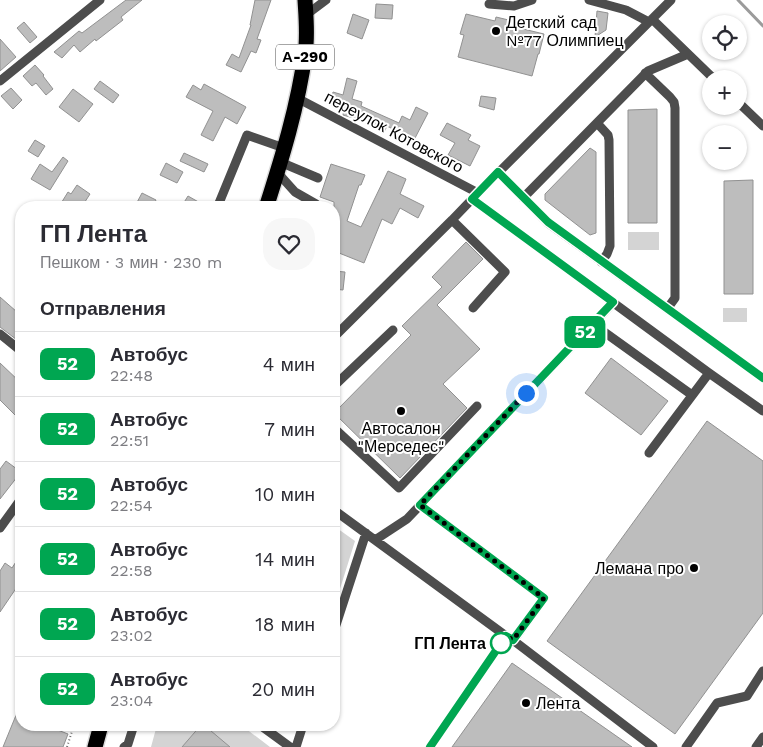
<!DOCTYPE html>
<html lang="ru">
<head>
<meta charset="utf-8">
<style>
  :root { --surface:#fff; --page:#f7f7f7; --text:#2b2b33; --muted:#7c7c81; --line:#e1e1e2 }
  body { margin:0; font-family:"Work Sans",sans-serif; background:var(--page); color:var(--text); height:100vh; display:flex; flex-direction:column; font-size:19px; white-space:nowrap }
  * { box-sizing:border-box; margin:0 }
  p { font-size:16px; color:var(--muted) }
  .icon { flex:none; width:28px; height:28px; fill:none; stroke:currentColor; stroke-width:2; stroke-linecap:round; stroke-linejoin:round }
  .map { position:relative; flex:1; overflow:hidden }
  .drawer { position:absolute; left:15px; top:201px; width:325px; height:530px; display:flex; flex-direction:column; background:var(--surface); border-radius:20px; box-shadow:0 1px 4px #0004 }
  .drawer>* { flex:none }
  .badge { padding:0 10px; border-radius:8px; font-size:18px; line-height:32px }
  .fabs { position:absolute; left:702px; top:15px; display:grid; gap:10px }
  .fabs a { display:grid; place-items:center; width:45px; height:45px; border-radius:50%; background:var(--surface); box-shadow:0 1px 4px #0004; font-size:25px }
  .you { position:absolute; width:25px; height:25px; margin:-12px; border:4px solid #fff; border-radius:50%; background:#1a73e8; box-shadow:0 0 0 8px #1a73e833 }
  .map>.badge { position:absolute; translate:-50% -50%; box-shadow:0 0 0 2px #fff }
  h2 { padding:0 25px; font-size:19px; line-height:45px }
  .round { display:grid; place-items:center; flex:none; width:52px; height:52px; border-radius:20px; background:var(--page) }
  .overview { display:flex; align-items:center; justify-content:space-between; height:85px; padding:0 25px }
  h1 { font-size:24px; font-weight:800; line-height:38px }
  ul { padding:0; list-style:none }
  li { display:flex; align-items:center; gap:15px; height:65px; padding:0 25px; border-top:1px solid var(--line) }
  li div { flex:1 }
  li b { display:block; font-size:19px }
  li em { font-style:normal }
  li .badge { min-width:55px; font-weight:700; text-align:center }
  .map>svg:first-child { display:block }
  .green { fill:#d4d4d4 }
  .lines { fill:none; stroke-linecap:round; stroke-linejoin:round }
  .stream { stroke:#9b9b9b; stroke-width:3 }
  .building { fill:#bdbdbd; stroke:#919191 }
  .highway-casing { stroke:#dbdbdb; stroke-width:18 }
  .path { stroke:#6f6f6f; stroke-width:2; stroke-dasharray:1 2.5; stroke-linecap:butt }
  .minor { stroke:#4d4d4d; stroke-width:9 }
  .highway { stroke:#000; stroke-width:15 }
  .line-casing { stroke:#fff; stroke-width:11 }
  .line { stroke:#00a651; stroke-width:8 }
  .walk { stroke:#000; stroke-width:5; stroke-dasharray:0 9 }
  .poi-dot { fill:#000; stroke:#fff; stroke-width:2 }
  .stop-dot { fill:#fff; stroke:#00a651; stroke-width:2.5 }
  .labels { text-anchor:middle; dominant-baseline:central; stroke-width:4; stroke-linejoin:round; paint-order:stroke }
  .shield { fill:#fff; stroke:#4c4c4c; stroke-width:1 }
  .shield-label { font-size:15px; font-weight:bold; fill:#000 }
  .poi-label { font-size:16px; fill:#000; stroke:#fff; text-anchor:start }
  .street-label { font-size:16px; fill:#000; stroke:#fff }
  .stop-label { font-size:16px; font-weight:bold; fill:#000; stroke:#fff; text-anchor:end }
</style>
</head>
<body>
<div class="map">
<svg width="763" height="747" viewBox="0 0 763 747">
  <rect width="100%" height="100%" fill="#fff"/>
  <path class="green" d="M628 232H659V250H628Z
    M723 308H747V322H723Z
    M334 526 355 541 334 608Z
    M157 725H241L270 747H151Z"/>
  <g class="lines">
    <path class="stream" d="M738 0 763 26"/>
  </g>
  <path class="building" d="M126 0H142L121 17 123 20 96 41 95 39 80 52 74 45 62 58 54 52 79 31 82 33Z
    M255 0H271L257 39 261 40 256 53 251 51 241 72 226 65 232 54 239 58 251 25H250Z
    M376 4 393 5 392 19 375 18Z
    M597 11 608 13 606 30 595 37Z
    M353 14 369 20 362 39 347 33Z
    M466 14 495 21 496 17 517 22 515 27 544 34 539 54H538L532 76 458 57 464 35 460 34Z
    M24 22 37 37 30 43 17 28Z
    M0 39 16 57 0 71Z
    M35 65 44 75 43 76 53 89 46 95 36 83 32 86 23 76Z
    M347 78 357 81 352 99 362 102 361 106 399 123 402 116 410 120 416 107 428 113 414 140 387 126 384 132 366 124 367 122 343 115 344 109 330 105 333 92 343 95Z
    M100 81 119 95 113 103 94 89Z
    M204 84 246 107 237 124 225 117 213 141 201 135 213 111 186 97 193 85 201 90Z
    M11 88 22 100 13 109 1 96Z
    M73 89 93 104 79 122 59 107Z
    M481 96 496 98 494 110 479 106Z
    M657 109V223H628V110Z
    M447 123 471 135 468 140 480 146 470 166 448 155 455 143 440 135Z
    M35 140 45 146 38 157 28 151Z
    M590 148 596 152V233L590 235 545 200V194Z
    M184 153 208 164 204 172 180 161Z
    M63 157 68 161 50 190 31 179 40 164 52 172Z
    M166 163 183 172 177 183 160 175Z
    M331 164 365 175 361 185H359L347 221 361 227 388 171 406 179 400 194 424 206 418 218 400 208 392 224 382 219 364 263 334 251V202L320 197Z
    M753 180V294H724V181Z
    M77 185 90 194 81 208H65L60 205 68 192 71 194Z
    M142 193 156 200 152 208H134Z
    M188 196 209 208H190L183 204Z
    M466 242 483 259 437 305 480 349 443 384 467 408 400 478 334 413 411 335 402 326 442 287 432 277Z
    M334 271 345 272 343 290 334 289Z
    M0 297 17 312 21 307V343L0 327Z
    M611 358 668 401 641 435 585 393Z
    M0 363 21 383V410L16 416 0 400Z
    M707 421 763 461V613L675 734 547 641Z
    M6 461 21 472 0 499V469Z
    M21 554V590L17 587 0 612V571L5 563 12 568Z
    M512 663 632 747H452Z
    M21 703V725H45L68 734 63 747H3Z
    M201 725H204L230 747H182Z"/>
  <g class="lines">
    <g class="highway-casing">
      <path id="highway" d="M266 208C282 158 298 106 305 54 308 37 306 17 305 0
        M95 747 101 725"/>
    </g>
    <path class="path" d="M67 747 74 725"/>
    <path class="minor" d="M589 0 626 10 649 22
      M489 4 514 6 532 0
      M306 15 326 0
      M652 19 714 79
      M645 73 670 97 674 102 675 108V298L667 309
      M0 81 100 0
      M297 98 478 193
      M739 103 763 126
      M597 123 608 135 609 140 610 246 607 254 601 262
      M280 162 318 178
      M277 172 295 192 316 204 315 208
      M498 172 548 223 763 378
      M523 198 648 71 688 54
      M472 199 709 373 763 411
      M217 208 247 135 284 148
      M452 220 505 272 473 308
      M593 324 692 395
      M0 334 21 351
      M334 337 452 220 478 193 671 0
      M334 386 393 330
      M334 428 399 488 477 406
      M649 453 709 373
      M420 505 544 598 513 641
      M334 510 506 636 430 747
      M0 528 21 499
      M375 540 407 519 613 303
      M334 631 366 533
      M509 637 653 747
      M260 725 290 747
      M124 747 128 744 134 725
      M296 747 303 725
      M686 747 717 703 747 696 763 671
      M756 747 763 737"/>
    <use href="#highway" class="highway"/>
  </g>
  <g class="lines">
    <g class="line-casing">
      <path id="line" d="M430 747 506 636 513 640 544 598 420 505 613 302 472 199 498 172 548 222 763 378"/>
    </g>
    <use href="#line" class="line"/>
    <path class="walk" d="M501 643 500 645 506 636 513 640 544 598 420 505 526 393"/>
  </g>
  <g class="poi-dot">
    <circle cx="496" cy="31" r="5"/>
    <circle cx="401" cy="411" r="5"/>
    <circle cx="694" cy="568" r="5"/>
    <circle cx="526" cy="703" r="5"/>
  </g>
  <circle class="stop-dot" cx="501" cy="643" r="10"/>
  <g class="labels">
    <rect class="shield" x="276" y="44.5" width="58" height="25" rx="4"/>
    <g class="shield-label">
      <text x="305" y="57">А-290</text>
    </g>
    <g class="poi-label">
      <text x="506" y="22">Детский сад<tspan x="506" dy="18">№77 Олимпиец</tspan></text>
      <text x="401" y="428" text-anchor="middle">Автосалон<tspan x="401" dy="18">"Мерседес"</tspan></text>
      <text x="684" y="568" text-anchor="end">Лемана про</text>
      <text x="536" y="703">Лента</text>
    </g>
    <g class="street-label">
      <text transform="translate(394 132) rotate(28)">переулок Котовского</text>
    </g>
    <g class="stop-label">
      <text x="486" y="643">ГП Лента</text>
    </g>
  </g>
</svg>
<div class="fabs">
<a><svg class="icon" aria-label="locate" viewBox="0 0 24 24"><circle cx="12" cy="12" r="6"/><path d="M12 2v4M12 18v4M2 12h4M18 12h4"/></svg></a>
<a>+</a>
<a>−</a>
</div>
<div class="you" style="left:526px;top:393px"></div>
<b class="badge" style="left:585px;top:332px;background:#00a651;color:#fff">52</b>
<section class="drawer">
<div class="overview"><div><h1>ГП Лента</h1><p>Пешком · 3 мин · 230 m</p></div><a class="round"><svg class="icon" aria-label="heart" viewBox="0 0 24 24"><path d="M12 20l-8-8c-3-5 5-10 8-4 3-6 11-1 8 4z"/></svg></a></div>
<h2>Отправления</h2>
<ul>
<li><span class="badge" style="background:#00a651;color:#fff">52</span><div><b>Автобус</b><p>22:48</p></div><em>4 мин</em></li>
<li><span class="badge" style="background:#00a651;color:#fff">52</span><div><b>Автобус</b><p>22:51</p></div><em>7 мин</em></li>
<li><span class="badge" style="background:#00a651;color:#fff">52</span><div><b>Автобус</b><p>22:54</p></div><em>10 мин</em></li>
<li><span class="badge" style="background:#00a651;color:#fff">52</span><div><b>Автобус</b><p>22:58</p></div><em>14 мин</em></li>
<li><span class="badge" style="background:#00a651;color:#fff">52</span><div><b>Автобус</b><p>23:02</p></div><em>18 мин</em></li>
<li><span class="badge" style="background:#00a651;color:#fff">52</span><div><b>Автобус</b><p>23:04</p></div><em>20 мин</em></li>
</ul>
</section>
</div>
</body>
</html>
